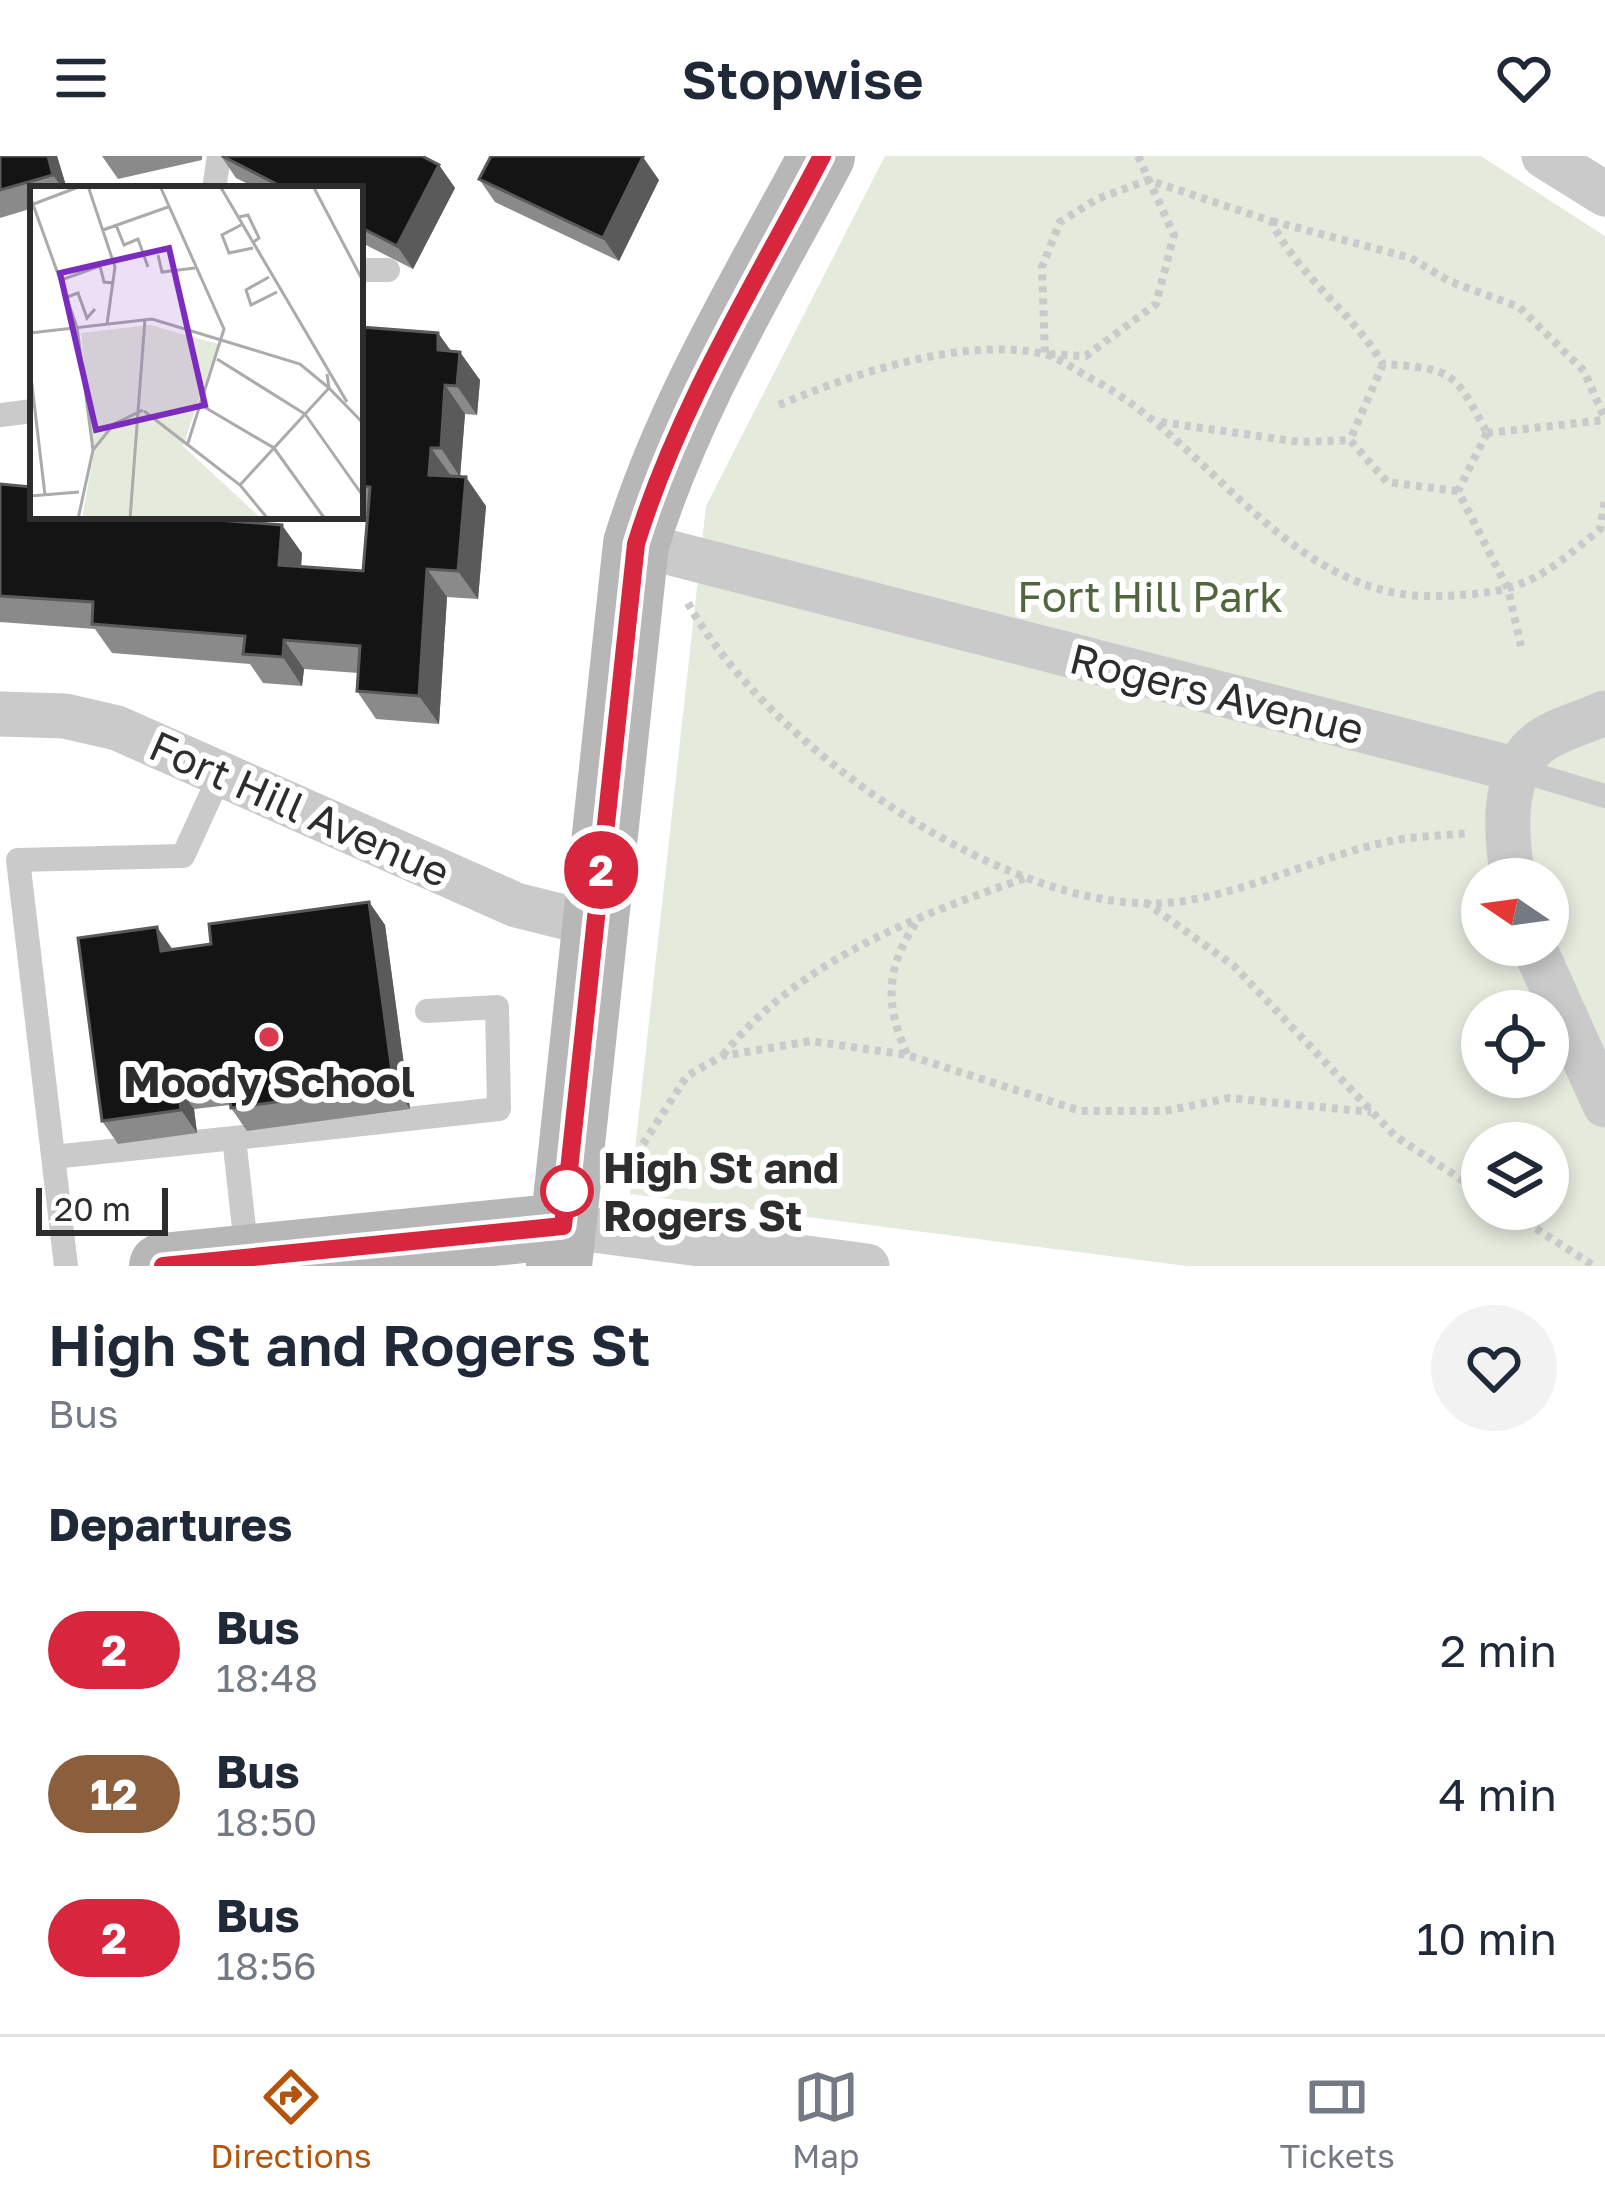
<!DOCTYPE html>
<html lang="en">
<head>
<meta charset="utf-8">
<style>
  :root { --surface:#fff; --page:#f2f2f3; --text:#1f2937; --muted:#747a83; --line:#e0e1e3; --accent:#b45309 }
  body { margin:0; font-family:"Golos Text",sans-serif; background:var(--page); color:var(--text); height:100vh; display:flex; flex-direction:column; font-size:45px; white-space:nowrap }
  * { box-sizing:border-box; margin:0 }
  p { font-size:39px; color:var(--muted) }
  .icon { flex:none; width:66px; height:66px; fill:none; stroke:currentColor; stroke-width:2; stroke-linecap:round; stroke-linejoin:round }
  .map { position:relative; height:1110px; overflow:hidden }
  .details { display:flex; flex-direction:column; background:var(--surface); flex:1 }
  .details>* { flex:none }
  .badge { padding:0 24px; border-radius:39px; font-size:42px; line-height:78px }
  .needle { width:78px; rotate:283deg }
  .fabs { position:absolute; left:1461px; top:702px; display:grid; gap:24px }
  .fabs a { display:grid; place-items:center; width:108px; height:108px; border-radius:50%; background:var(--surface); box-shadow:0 6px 18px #0003; font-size:60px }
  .scale { position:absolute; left:36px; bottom:30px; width:132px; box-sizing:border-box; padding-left:12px; border:6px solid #2d2d2d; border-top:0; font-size:33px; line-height:42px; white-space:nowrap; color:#2d2d2d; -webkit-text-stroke:9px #fff; paint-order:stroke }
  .map>.badge { position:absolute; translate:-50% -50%; box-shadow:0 0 0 6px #fff }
  h2 { padding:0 48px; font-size:45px; line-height:108px }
  .round { display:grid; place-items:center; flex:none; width:126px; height:126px; border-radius:63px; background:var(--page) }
  .summary { display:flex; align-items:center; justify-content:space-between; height:204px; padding:0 48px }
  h1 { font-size:57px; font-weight:600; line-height:90px }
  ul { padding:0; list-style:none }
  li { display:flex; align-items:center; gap:36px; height:144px; padding:0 48px }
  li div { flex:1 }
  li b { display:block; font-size:45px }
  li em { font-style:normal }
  li .badge { min-width:132px; font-weight:700; text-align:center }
  header { display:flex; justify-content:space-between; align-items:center; height:156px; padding:0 48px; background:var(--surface); font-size:54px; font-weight:600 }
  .menu { display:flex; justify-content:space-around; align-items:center; height:168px; border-top:3px solid var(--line); background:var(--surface); font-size:33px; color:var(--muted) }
  .menu a { display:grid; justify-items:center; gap:6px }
  .menu .current { color:var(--accent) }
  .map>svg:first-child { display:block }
  .green { fill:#e4eadc; fill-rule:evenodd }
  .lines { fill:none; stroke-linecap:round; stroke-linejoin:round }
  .path { stroke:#cacaca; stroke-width:8; stroke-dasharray:6 6; stroke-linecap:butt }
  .lane { stroke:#cacaca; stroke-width:24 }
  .street { stroke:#cacaca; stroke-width:45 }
  .secondary { stroke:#b7b7b7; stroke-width:66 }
  .wall { fill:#8a8a8a }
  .shaded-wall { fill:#5a5a5a }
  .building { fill:#141414; stroke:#5a5a5a; stroke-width:3 }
  .line-casing { stroke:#fff; stroke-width:27 }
  .line { stroke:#d7263d; stroke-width:18 }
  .poi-dot { fill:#da3a4d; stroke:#fff; stroke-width:4.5 }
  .stop-dot { fill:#fff; stroke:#d7263d; stroke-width:6 }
  .labels { text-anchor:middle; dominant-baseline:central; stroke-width:12; stroke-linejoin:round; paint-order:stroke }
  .park-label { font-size:42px; fill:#52663e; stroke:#fff }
  .street-label { font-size:42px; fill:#2d2d2d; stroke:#fff }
  .poi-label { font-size:42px; font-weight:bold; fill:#2d2d2d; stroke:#fff }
  .stop-label { font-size:42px; font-weight:bold; fill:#2d2d2d; stroke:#fff; text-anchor:start }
  .inset-road { fill:none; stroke:#ababab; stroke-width:3 }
  .view { fill:#7b2cbf; fill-opacity:0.15; stroke:#7b2cbf; stroke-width:6 }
  .inset-edge { fill:none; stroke:#2d2d2d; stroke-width:6 }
</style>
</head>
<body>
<header><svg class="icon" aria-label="menu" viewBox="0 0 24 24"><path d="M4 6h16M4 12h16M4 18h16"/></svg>Stopwise<svg class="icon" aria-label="heart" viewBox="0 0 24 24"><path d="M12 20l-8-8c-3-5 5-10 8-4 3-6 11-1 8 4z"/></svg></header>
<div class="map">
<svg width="1605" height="1110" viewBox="0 0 1605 1110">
  <rect width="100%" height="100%" fill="#fff"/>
  <path class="green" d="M885 0H1481L1605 80V1110H1187L630 1038 706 350ZM1482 723H1548V789H1482ZM1482 855H1548V921H1482ZM1482 987H1548V1053H1482Z"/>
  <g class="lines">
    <path class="path" d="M1138 0 1174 79 1156 148 1086 200 1045 198 1042 111 1060 66 1097 43 1148 24 1271 65C1298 120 1351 155 1383 208 1454 213 1454 215 1487 277
      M1272 65 1411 102 1449 125 1519 151 1584 215 1605 263
      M1383 208 1350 284 1387 326 1458 335
      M779 249C852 218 964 180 1044 198 1060 202 1078 216 1092 223 1212 286 1290 445 1438 440 1520 438 1539 425 1600 373L1605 344
      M1161 266 1300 286 1350 284
      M1487 277 1458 335 1508 433 1521 490
      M1487 277 1605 264
      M688 447C763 586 1018 771 1184 745 1253 734 1318 701 1386 686 1412 680 1441 680 1468 677
      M1145 746 1234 810 1395 980 1482 1037
      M907 898C883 845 887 809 919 762
      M723 899C799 805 914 760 1026 722
      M643 988 687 920 722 900 811 885 907 899 1081 955H1165L1229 942 1371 956
      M1506 1053 1594 1110"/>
    <path class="lane" d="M214 33 219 0
      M360 114H388
      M0 259 33 255
      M1518 614 1605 640
      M53 1001 234 982
      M247 1099 234 982 499 953 497 851 427 855
      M66 1110 18 704 183 700 222 615"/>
    <path class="street" d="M1544 0 1605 38
      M636 388 1518 614
      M0 558 65 560 117 572 516 749 596 769
      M1513 723C1506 681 1500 620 1536 589 1553 574 1585 566 1605 557
      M1533 789 1605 949
      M563 1070 867 1110"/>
    <path class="secondary" d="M162 1110 563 1070
      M559 1110 636 388C678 251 755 126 822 0"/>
  </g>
  <path class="wall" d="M0 0H57L67 33H33V52L0 62Z
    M102 0H202V4L118 23Z
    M221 0 439 9 455 32 413 113 360 86V33H258L236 22Z
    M479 23 659 24 619 105 495 46Z
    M438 177 451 195 480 224 477 259 465 258 460 321 486 350 478 443 447 441 439 568 376 563 357 535 358 517 304 513 302 530 263 527 250 508 112 497 95 473 0 466V328L33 360 302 397 301 411 363 415 368 358 360 357V185Z
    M369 746 385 769 410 953 247 975 231 952 230 949 194 953 197 977 118 988 102 965 173 793 211 788Z"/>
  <path class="shaded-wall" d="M48 0H57L67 33H63L53 19Z
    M643 1 659 24 619 105 603 82Z
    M439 9 455 32 413 113 397 90Z
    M438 177 458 205 438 194Z
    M460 196 480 224 477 259 457 230Z
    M445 229 465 258 460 321 441 292Z
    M431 292 451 320 429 319Z
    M466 321 486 350 478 443 458 415Z
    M282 369 302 397 299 438 279 409Z
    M427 413 447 441 439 568 419 540Z
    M284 484 304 513 302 530 283 501Z
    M369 746 385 769 410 953 394 930Z
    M157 771 173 794 161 795Z
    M178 931 194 953 197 977 181 954Z"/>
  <path class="building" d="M0 0H48L53 19 0 34Z
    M222 0H422L439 9 397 90 360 71V33H286Z
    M491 0H641L643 1 603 82 479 23Z
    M361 171 438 177V194L460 196 457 230 445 229 441 292H431L429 319 466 321 458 415 427 413 419 540 357 535 360 490 284 484 283 501 243 498 245 480 92 468 93 446 0 440V328L33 331V360H166L282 369 279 409 363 415 370 331 360 330Z
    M369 746 394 930 231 952 227 924 178 931 181 954 102 965 78 782 157 771 161 795 211 788 209 768Z"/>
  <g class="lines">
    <g class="line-casing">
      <path id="line" d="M163 1110 563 1070 636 388C678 251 756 126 822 0"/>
    </g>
    <use href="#line" class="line"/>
  </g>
  <circle class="poi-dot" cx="269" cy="881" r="12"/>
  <circle class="stop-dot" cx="567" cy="1035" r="24"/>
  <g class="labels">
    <g class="park-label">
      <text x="1150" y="440">Fort Hill Park</text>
    </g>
    <g class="street-label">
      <text transform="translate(1217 537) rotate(14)">Rogers Avenue</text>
      <text transform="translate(300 652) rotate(24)">Fort Hill Avenue</text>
    </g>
    <g class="poi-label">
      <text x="269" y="925">Moody School</text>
    </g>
    <g class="stop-label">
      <text x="603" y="1011">High St and<tspan x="603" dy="48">Rogers St</tspan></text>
    </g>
  </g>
  <g transform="translate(30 30)">
    <rect width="333" height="333" fill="#fff"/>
    <path d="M120 139 188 158 153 260 232 333H52L63 271 51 147Z" fill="#e4eadc"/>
    <path class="inset-road" d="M58 0 85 81 77 138M130 0 194 143 157 260M190 0 317 216M283 0 333 95M0 10 47 141 63 264M1 19 51 0M209 31 218 29 229 52 222 57M86 39 94 59 108 53 118 81M211 39 192 49 199 67 223 62M73 44 138 21M128 69 132 86 165 82M239 91 216 104 221 119 247 106M31 94 70 80 74 96 84 97M37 111 48 107 57 132 65 123M0 147 122 133 270 178 299 202 210 299M187 173 275 228 333 310M0 182 15 309M297 188 299 202 333 237M171 219 244 262 295 333M114 225 210 299 238 333M0 310 49 306M48 333 63 264 84 238 113 224M100 333 115 133"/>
    <path class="view" d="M139 62 175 219 66 244 30 87Z"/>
    <rect width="333" height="333" class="inset-edge"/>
  </g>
</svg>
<div class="fabs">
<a><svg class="needle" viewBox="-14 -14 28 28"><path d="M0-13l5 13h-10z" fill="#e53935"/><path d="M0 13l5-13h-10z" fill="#747a83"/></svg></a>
<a><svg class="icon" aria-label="locate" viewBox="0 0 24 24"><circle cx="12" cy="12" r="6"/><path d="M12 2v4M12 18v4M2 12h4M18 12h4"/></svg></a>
<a><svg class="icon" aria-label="layers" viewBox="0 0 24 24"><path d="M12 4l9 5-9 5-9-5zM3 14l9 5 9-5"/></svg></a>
</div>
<div class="scale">20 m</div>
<b class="badge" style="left:601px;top:714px;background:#d7263d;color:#fff">2</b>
</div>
<section class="details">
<div class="summary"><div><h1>High St and Rogers St</h1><p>Bus</p></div><a class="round"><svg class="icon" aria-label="heart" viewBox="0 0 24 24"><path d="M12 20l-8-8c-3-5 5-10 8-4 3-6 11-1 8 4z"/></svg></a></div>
<h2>Departures</h2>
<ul>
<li><span class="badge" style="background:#d7263d;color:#fff">2</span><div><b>Bus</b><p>18:48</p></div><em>2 min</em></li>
<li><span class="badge" style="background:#8b5e3c;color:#fff">12</span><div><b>Bus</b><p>18:50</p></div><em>4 min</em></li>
<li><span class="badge" style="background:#d7263d;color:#fff">2</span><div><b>Bus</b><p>18:56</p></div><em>10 min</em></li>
</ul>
</section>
<nav class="menu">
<a class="current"><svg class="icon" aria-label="directions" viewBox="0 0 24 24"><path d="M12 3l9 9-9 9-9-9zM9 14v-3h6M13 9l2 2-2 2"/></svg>Directions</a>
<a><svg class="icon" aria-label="map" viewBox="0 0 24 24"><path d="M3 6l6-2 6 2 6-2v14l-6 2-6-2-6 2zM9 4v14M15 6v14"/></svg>Map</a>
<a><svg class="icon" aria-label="tickets" viewBox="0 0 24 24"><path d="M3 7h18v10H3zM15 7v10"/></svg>Tickets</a>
</nav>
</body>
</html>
